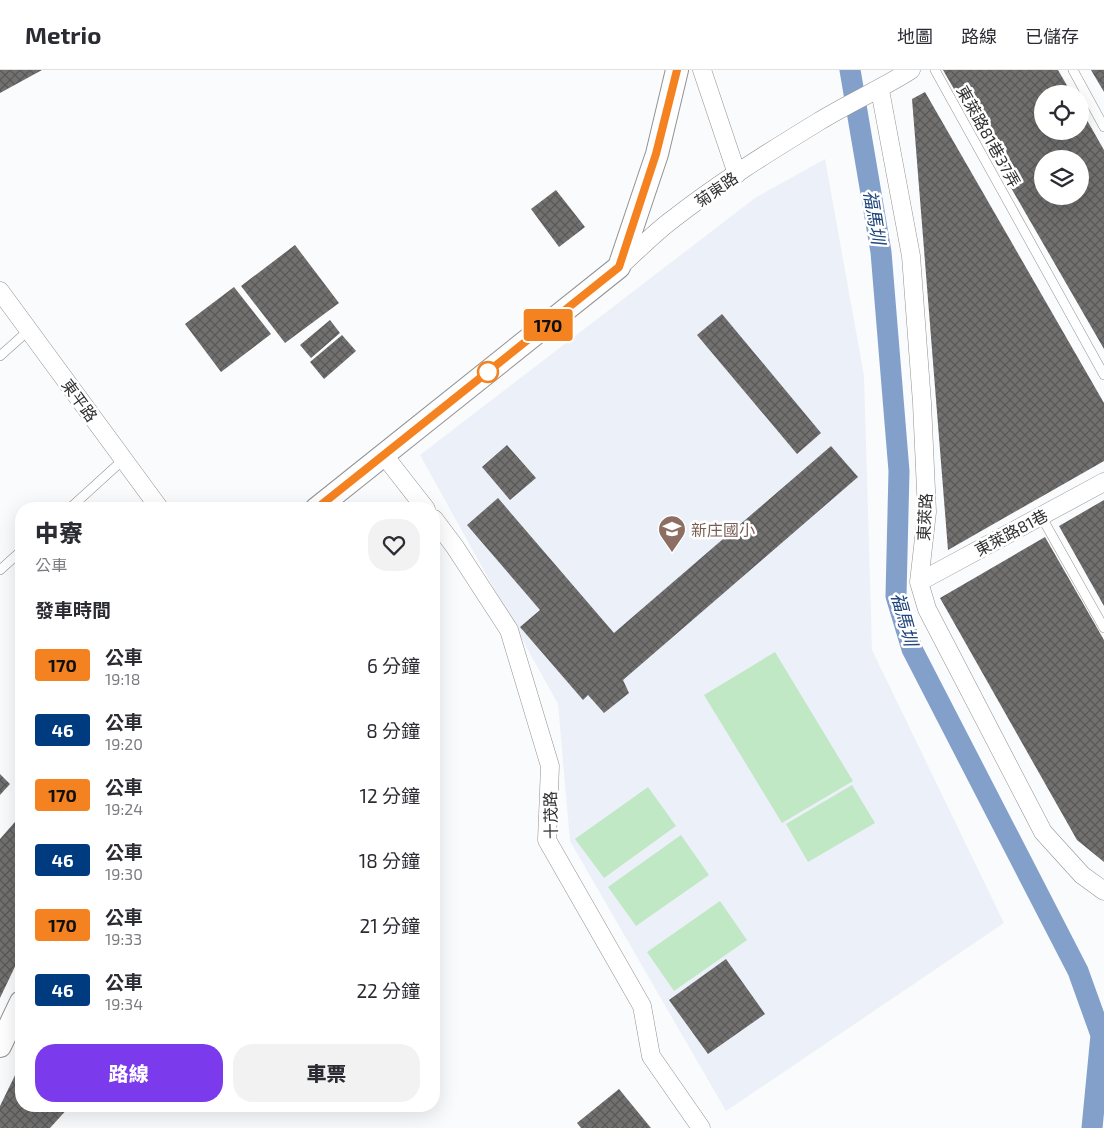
<!DOCTYPE html>
<html lang="zh-TW">
<head>
<meta charset="utf-8">
<style>
  :root { --surface:#fff; --page:#f2f2f3; --text:#2b2b33; --muted:#7c7c81; --line:#e1e1e2; --accent:#7c3aed }
  body { margin:0; font-family:"Exo 2","Noto Sans TC",sans-serif; background:var(--page); color:var(--text); height:100vh; display:flex; flex-direction:column; font-size:19px; white-space:nowrap }
  * { box-sizing:border-box; margin:0 }
  p { font-size:16px; color:var(--muted) }
  .icon { flex:none; width:28px; height:28px; fill:none; stroke:currentColor; stroke-width:2; stroke-linecap:round; stroke-linejoin:round }
  .map { position:relative; flex:1; overflow:hidden }
  .panel { position:absolute; left:15px; top:432px; width:425px; height:610px; display:flex; flex-direction:column; background:var(--surface); border-radius:20px; box-shadow:0 5px 20px #0002 }
  .panel>* { flex:none }
  .badge { padding:0 10px; border-radius:4px; font-size:18px; line-height:32px }
  .controls { position:absolute; left:1034px; top:15px; display:grid; gap:10px }
  .controls a { display:grid; place-items:center; width:55px; height:55px; border-radius:50%; background:var(--surface); box-shadow:0 5px 20px #0002; font-size:25px }
  .map>.badge { position:absolute; translate:-50% -50%; box-shadow:0 0 0 2px #fff }
  h2 { padding:0 20px; font-size:19px; line-height:45px }
  .round { display:grid; place-items:center; flex:none; width:52px; height:52px; border-radius:20px; background:var(--page) }
  .summary { display:flex; align-items:center; justify-content:space-between; height:85px; padding:0 20px }
  h1 { font-size:24px; font-weight:800; line-height:38px }
  .button { display:flex; gap:10px; margin-top:auto; padding:10px 20px }
  .button a { flex:1; height:58px; border-radius:20px; background:var(--accent); color:#fff; font-size:20px; font-weight:800; line-height:58px; text-align:center }
  .button a+a { background:var(--page); color:var(--text) }
  ul { padding:0; list-style:none }
  li { display:flex; align-items:center; gap:15px; height:65px; padding:0 20px }
  li div { flex:1 }
  li b { display:block; font-size:19px }
  li em { font-style:normal }
  li .badge { min-width:55px; font-weight:700; text-align:center }
  header { display:flex; align-items:center; gap:30px; box-sizing:border-box; height:70px; padding:0 25px; background:var(--surface); border-bottom:1px solid var(--line) }
  header strong { font-size:24px }
  nav { display:flex; gap:28px; margin-inline-start:auto; font-size:18px }
  .map>svg:first-child { display:block }
  .built { fill:#ecf0f8 }
  .park { fill:#c1e8c5 }
  .lines { fill:none; stroke-linecap:round; stroke-linejoin:round }
  .canal { stroke:#83a0cb; stroke-width:21 }
  .building { fill:url(#building-cross-hatch); fill-rule:evenodd }
  .service-casing { stroke:#929293; stroke-width:10 }
  .minor-casing { stroke:#929293; stroke-width:19 }
  .tertiary-casing { stroke:#929293; stroke-width:24 }
  .service { stroke:#fff; stroke-width:9 }
  .minor { stroke:#fff; stroke-width:18 }
  .tertiary { stroke:#fff; stroke-width:22 }
  .line-casing { stroke:#fff; stroke-width:11 }
  .line { stroke:#f58220; stroke-width:8 }
  .stop-dot { fill:#fff; stroke:#f58220; stroke-width:2.5 }
  .labels { text-anchor:middle; dominant-baseline:central; stroke-width:5; stroke-linejoin:round; paint-order:stroke }
  .street-label { font-size:16px; fill:#303031; stroke:#fff }
  .education-label { font-size:16px; fill:#785e54; stroke:#fff; text-anchor:start }
  .water-label { font-size:18px; font-style:italic; fill:#20477c; stroke:#fff }
</style>
</head>
<body>
<header>
<strong>Metrio</strong>
<nav><a>地圖</a><a>路線</a><a>已儲存</a></nav>
</header>
<div class="map">
<svg width="1104" height="1058" viewBox="0 0 1104 1058">
  <defs>
    <pattern id="building-cross-hatch" width="8" height="8" patternUnits="userSpaceOnUse" patternTransform="scale(1.25)"><rect width="8" height="8" fill="#727170"/><path d="M0 0l8 8M0 8l8-8" fill="none" stroke="#595858"/></pattern>
  </defs>
  <rect width="100%" height="100%" fill="#fafbfc"/>
  <path class="built" d="M825 89 864 306 872 580 1004 853 726 1041 570 771 558 634 420 385 755 128Z"/>
  <path class="park" d="M775 582 853 711 782 753 704 625Z
    M852 715 875 753 808 792 786 754Z
    M648 717 676 756 604 808 575 769Z
    M681 765 709 805 636 856 608 817Z
    M720 831 747 870 674 921 647 882Z"/>
  <g class="lines">
    <path class="canal" d="M850 0 881 182 899 401 896 526 912 579 1078 901 1101 965 1092 1058"/>
  </g>
  <path class="building" d="M0 0H42L0 23Z
    M943 0H1058L1072 24H1042V61H1080V38L1104 80V279ZM1042 89H1080V126H1042Z
    M1091 0H1104V22Z
    M925 22 1104 333V391L948 480 912 29Z
    M556 120 585 157 559 177 531 139Z
    M295 175 339 233 285 273 241 216Z
    M234 217 271 264 221 302 185 254Z
    M722 244 821 363 797 384 697 265Z
    M330 250 340 263 311 288 300 275Z
    M342 265 356 281 324 309 310 292Z
    M507 375 536 408 510 430 482 397Z
    M831 376 858 407 623 610 629 623 604 643 588 625 583 630 520 557 540 540 467 455 498 428 614 563Z
    M1104 430V536L1059 456Z
    M1045 467 1104 570V792L1077 770 940 528Z
    M0 704 10 714 0 725Z
    M21 745V884L0 928V769Z
    M726 889 765 944 708 984 669 930Z
    M21 993V1036H70L50 1058H0V1036Z
    M619 1019 651 1058H581L577 1053Z"/>
  <g class="lines">
    <g class="service-casing">
      <path id="service" d="M935 0 1104 305
        M1073 0 1104 57
        M0 286 29 260
        M69 439 124 389
        M1041 446 1104 558
        M0 500 21 481"/>
    </g>
    <g class="minor-casing">
      <path id="minor" d="M702 0 737 104
        M880 20 911 186 922 333 927 442 919 512 927 539 1043 762 1082 805 1104 821
        M619 197C637 181 654 163 673 149 719 113 769 82 818 52 849 33 881 19 911 0
        M0 221 160 439
        M383 384 426 439
        M434 449 455 477 509 560 550 696 547 770 642 936 651 986 701 1058
        M919 512 1104 412"/>
    </g>
    <g class="tertiary-casing">
      <path id="tertiary" d="M316 439 619 197 657 84 677 0
        M0 976 21 932"/>
    </g>
    <use href="#service" class="service"/>
    <use href="#minor" class="minor"/>
    <use href="#tertiary" class="tertiary"/>
  </g>
  <g class="lines">
    <g class="line-casing">
      <path id="line" d="M316 439 619 197 656 84 677 0"/>
    </g>
    <use href="#line" class="line"/>
  </g>
  <defs>
    <g id="school-pin" transform="scale(1.4375)"><path d="M0 17L-7.5 6A9.5 9.5 0 1 1 7.5 6Z" fill="#8d6e63" stroke="#fff"/><path d="M0-5L7-2L0 1L-7-2ZM-4 1L0 2.5L4 1V4Q0 6-4 4Z" fill="#fff"/></g>
  </defs>
  <g fill-rule="evenodd">
    <use href="#school-pin" x="672" y="459"/>
  </g>
  <circle class="stop-dot" cx="488" cy="302" r="10"/>
  <g class="labels">
    <g class="street-label">
      <text transform="translate(989 66) rotate(61)">東萊路81巷37弄</text>
      <text transform="translate(716 119) rotate(-35)">菊東路</text>
      <text transform="translate(80 330) rotate(54)">東平路</text>
      <text transform="translate(924 447) rotate(-87)">東萊路</text>
      <text transform="translate(1011 462) rotate(-28)">東萊路81巷</text>
      <text transform="translate(550 745) rotate(-91)">十茂路</text>
    </g>
    <g class="education-label">
      <text x="691" y="459">新庄國小</text>
    </g>
    <g class="water-label">
      <text transform="translate(875 147) rotate(81)">福馬圳</text>
      <text transform="translate(905 549) rotate(75)">福馬圳</text>
    </g>
  </g>
</svg>
<div class="controls">
<a><svg class="icon" aria-label="locate" viewBox="0 0 24 24"><circle cx="12" cy="12" r="6"/><path d="M12 2v4M12 18v4M2 12h4M18 12h4"/></svg></a>
<a><svg class="icon" aria-label="layers" viewBox="0 0 24 24"><path d="M12 4l9 5-9 5-9-5zM3 14l9 5 9-5"/></svg></a>
</div>
<b class="badge" style="left:548px;top:255px;background:#f58220;color:#111">170</b>
<section class="panel">
<div class="summary"><div><h1>中寮</h1><p>公車</p></div><a class="round"><svg class="icon" aria-label="heart" viewBox="0 0 24 24"><path d="M12 20l-8-8c-3-5 5-10 8-4 3-6 11-1 8 4z"/></svg></a></div>
<h2>發車時間</h2>
<ul>
<li><span class="badge" style="background:#f58220;color:#111">170</span><div><b>公車</b><p>19:18</p></div><em>6 分鐘</em></li>
<li><span class="badge" style="background:#003b80;color:#fff">46</span><div><b>公車</b><p>19:20</p></div><em>8 分鐘</em></li>
<li><span class="badge" style="background:#f58220;color:#111">170</span><div><b>公車</b><p>19:24</p></div><em>12 分鐘</em></li>
<li><span class="badge" style="background:#003b80;color:#fff">46</span><div><b>公車</b><p>19:30</p></div><em>18 分鐘</em></li>
<li><span class="badge" style="background:#f58220;color:#111">170</span><div><b>公車</b><p>19:33</p></div><em>21 分鐘</em></li>
<li><span class="badge" style="background:#003b80;color:#fff">46</span><div><b>公車</b><p>19:34</p></div><em>22 分鐘</em></li>
</ul>
<div class="button"><a>路線</a><a>車票</a></div>
</section>
</div>
</body>
</html>
